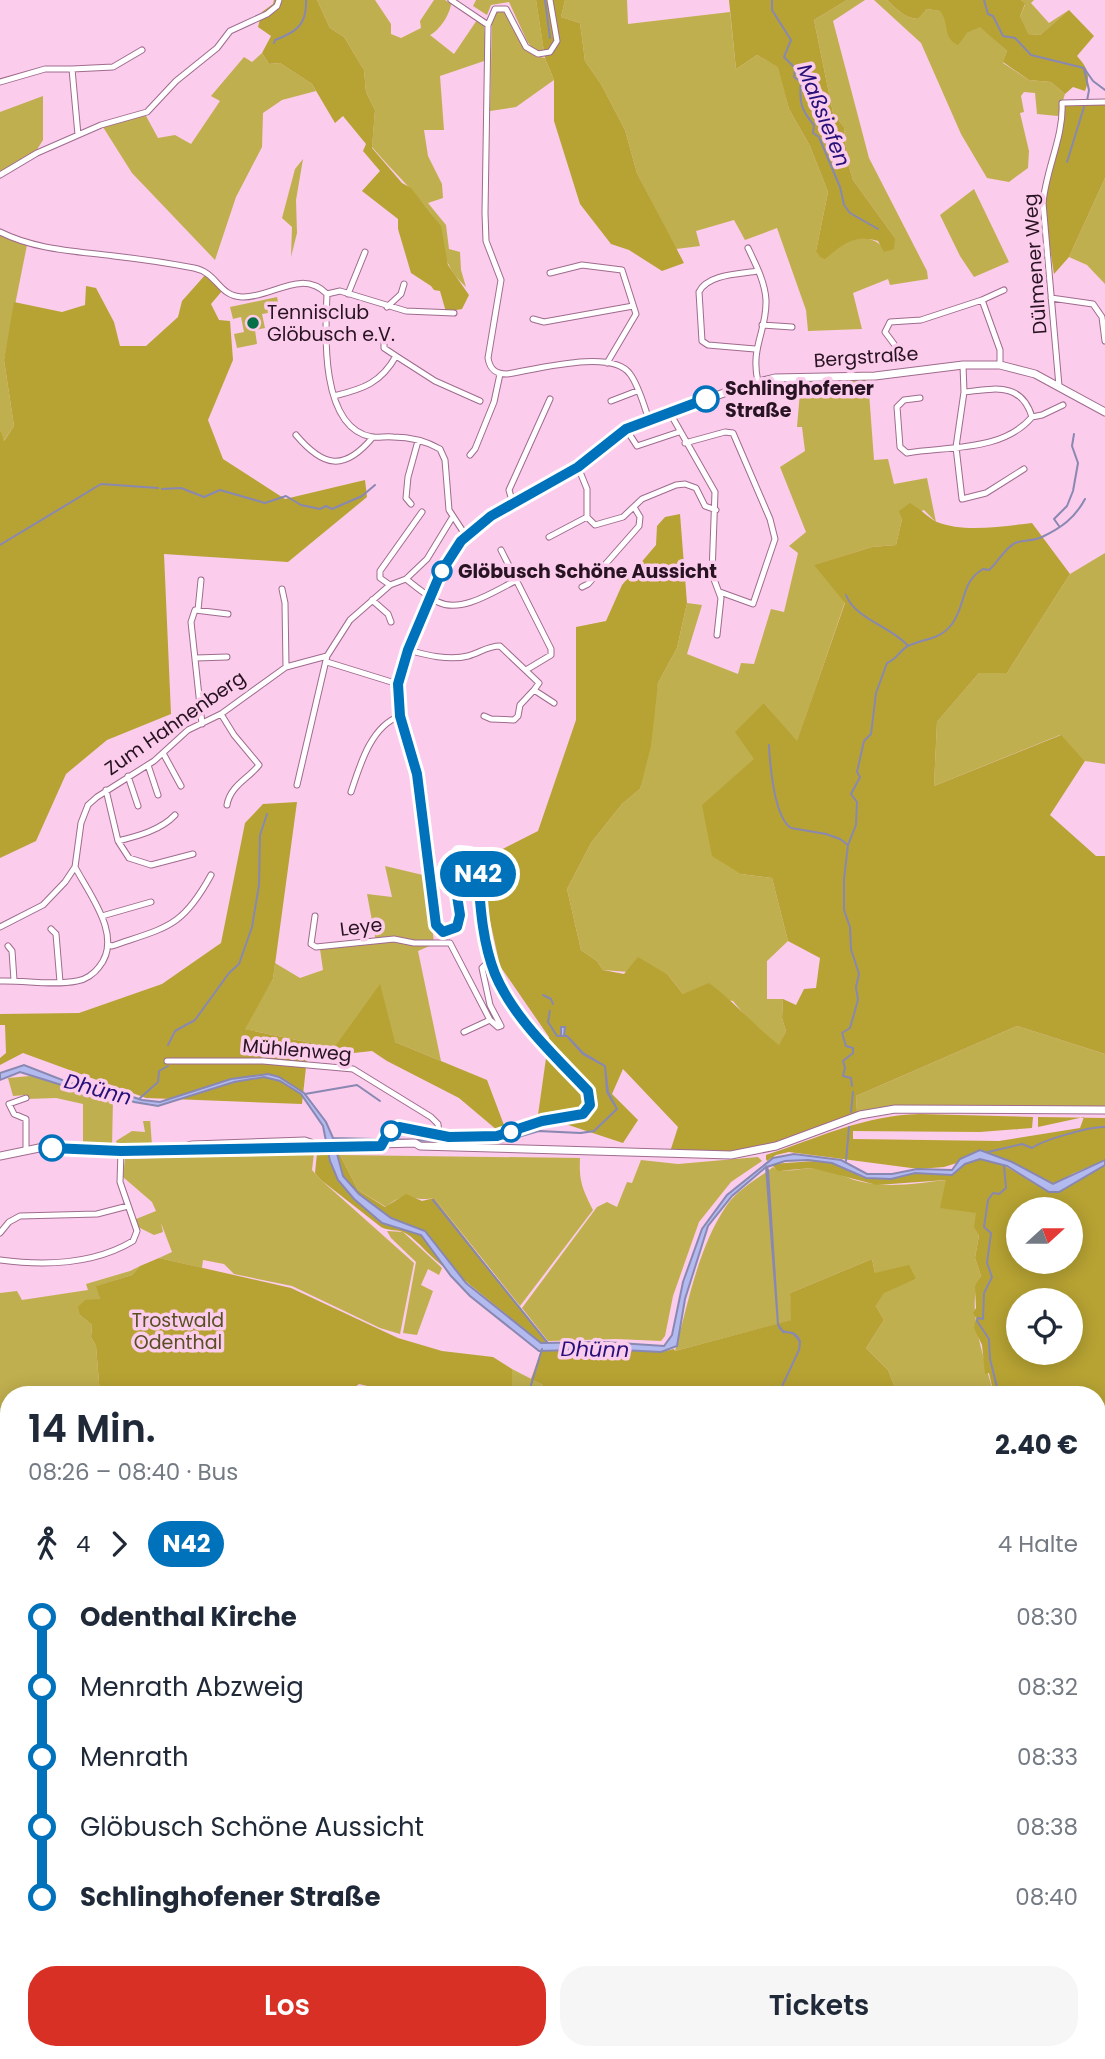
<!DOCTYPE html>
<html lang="de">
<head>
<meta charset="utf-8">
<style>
  :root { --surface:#fff; --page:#f6f6f7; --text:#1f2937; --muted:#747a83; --accent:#d93025 }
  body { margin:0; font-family:Poppins,sans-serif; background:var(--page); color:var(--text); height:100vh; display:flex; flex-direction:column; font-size:26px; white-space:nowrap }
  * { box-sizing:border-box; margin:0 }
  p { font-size:23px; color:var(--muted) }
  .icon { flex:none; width:38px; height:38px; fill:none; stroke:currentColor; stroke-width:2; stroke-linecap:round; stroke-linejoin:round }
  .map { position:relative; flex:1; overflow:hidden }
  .details { position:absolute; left:0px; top:1386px; width:1106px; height:674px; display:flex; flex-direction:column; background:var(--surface); border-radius:28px 28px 0 0; box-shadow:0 4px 18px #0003 }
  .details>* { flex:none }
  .badge { padding:0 14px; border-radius:23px; font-size:24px; line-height:46px }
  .needle { width:46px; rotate:69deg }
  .fabs { position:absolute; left:1006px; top:1197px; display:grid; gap:14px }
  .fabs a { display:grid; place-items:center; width:77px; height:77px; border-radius:50%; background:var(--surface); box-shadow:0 4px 18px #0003; font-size:35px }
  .map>.badge { position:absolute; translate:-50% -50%; box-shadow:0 0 0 4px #fff }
  .legs { display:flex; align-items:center; gap:10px; height:77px; padding:0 28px; font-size:23px }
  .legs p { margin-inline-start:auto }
  .summary { display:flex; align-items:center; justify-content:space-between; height:119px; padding:0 28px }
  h1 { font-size:38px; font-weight:600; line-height:52px }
  .action { display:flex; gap:14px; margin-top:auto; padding:14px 28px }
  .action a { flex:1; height:80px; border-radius:28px; background:var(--accent); color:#fff; font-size:28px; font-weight:600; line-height:80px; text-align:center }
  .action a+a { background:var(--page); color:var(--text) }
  ul { padding:0 28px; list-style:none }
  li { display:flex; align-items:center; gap:24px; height:70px; font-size:26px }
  li i { display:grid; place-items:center; width:10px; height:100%; margin:0 9px; background:currentColor }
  li i::after { content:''; width:18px; height:18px; margin:-9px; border:5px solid; border-radius:50%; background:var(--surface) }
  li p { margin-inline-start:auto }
  li:first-child i { background:linear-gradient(#0000 50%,currentColor 0) }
  li:last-child i { background:linear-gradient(currentColor 50%,#0000 0) }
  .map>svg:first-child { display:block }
  .green { fill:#c0af4e }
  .forest { fill:#b7a333; fill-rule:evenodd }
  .water { fill:#b3baf0; stroke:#8988b2; stroke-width:2 }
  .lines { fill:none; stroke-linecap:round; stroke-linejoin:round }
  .stream { stroke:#8988b2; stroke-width:2 }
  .street-casing { stroke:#9f6b8e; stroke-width:7 }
  .secondary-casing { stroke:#9f6b8e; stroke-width:9 }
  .street { stroke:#fff; stroke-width:5 }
  .secondary { stroke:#fff; stroke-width:7 }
  .line-1-casing { stroke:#fff; stroke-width:16 }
  .line-1 { stroke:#0072bc; stroke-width:10 }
  .poi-dot { fill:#056f46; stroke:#fbcceb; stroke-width:2.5 }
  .stop-1-dot { fill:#fff; stroke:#0072bc; stroke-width:3.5 }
  .labels { text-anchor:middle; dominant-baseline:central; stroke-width:7; stroke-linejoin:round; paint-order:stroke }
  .street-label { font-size:19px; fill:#271321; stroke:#fbcceb }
  .poi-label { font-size:19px; fill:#271321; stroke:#fbcceb; text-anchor:start }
  .stop-label { font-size:19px; font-weight:bold; fill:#271321; stroke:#fbcceb; text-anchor:start }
  .park-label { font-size:19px; fill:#585024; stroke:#fbcceb }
  .water-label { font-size:21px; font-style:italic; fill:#251179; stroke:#fbcceb }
</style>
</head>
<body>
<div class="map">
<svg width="1105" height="2059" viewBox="0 0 1105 2059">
  <rect width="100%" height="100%" fill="#fbcceb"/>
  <path class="green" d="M317 0H375L391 24V34L401 38 421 28 420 21 434 0H445L451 4C450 14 440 30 430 35L454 54 477 20 484 25 487 60 440 76 444 130H424L428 156 442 184 443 198 428 203 446 225 449 249 460 252 461 270 466 287C452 274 446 263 442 244 441 237 442 229 438 223 419 195 394 173 372 147L375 110 366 92 364 70 344 37 330 28Z
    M476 0H536L544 51H534L527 41 509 2 491 5 487 15 473 6Z
    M565 0H627L628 24 730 12 736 69 757 55 779 67 789 109 810 146 828 192 816 251C837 243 869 228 884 249L895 238 853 180 847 160 844 127 833 113 814 20 847 0H865L833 21 869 158 927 271 928 279 890 285 888 279 853 293 862 329 808 331 806 310 777 228 745 240 734 220 696 231 700 246 676 249 637 173 625 130 601 84 585 61 580 23 561 17Z
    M874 0H887C897 9 904 18 918 19L927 9 941 11 946 18 947 28 967 33 980 26 1007 51 1003 63 1029 80 1051 82 1065 94 1058 116 1037 114 1035 93 1024 92 1021 96 1024 112 1020 113 1029 151 1028 168 1009 182 987 178 961 134 921 43Z
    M1021 0H1034L1031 3 1049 23 1069 10 1040 35 1027 34 1020 16 1025 5Z
    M503 10C524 28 512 52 545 58L554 80 516 107 490 111 492 22 497 11Z
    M262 53 269 64 280 63 312 84 316 91 282 100 263 113 262 147 236 197 215 260 132 173 103 127 145 114 158 138 175 135 191 144 220 101 211 96 244 57 252 62Z
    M43 96V140L36 151 0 172V112Z
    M303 159 296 200 297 233 291 257 292 227 282 218 295 169Z
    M1105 178V284L1087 265 1069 257Z
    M974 189 1009 262 974 277 960 256 940 215Z
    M0 234 27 245 4 360 14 426 3 442 0 429Z
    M277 297 280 311 262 314 265 328 255 330 257 344 237 348 234 334 244 332 241 317 233 319 230 307Z
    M868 379 874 460 888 459 894 484 927 478 936 522 924 510 902 519 896 545 872 547 815 565 845 602 797 742 764 703 754 759 741 874 772 878 788 941 767 961V999H783L782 1018 786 1031 779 1046 753 1025 733 1001 683 994 668 975 603 970 597 961 581 950 567 889 591 843 622 804 640 789 658 683 677 648 687 603 702 605 687 654 738 674 741 663 754 664 771 609 784 612 798 553 789 546 806 532 780 467 805 451 802 427H797L801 380Z
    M1105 553V764L1085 761 1060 735 934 786 937 722 979 673H1007L1070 574Z
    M385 866 427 876 434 944 418 951 441 1061 395 1042 334 1048 244 1029 273 979 275 963 300 978 323 970 320 949 376 942 367 894 392 897Z
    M1017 1026 1105 1054V1106H893L857 1113 856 1096Z
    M30 1076 113 1098 112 1147 83 1145V1104L56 1098 27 1099 26 1095 13 1096 8 1078Z
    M150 1118 152 1146 118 1147 116 1141 132 1131 145 1132 143 1121H150Z
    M314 1153 312 1170 321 1180 414 1263 400 1334 380 1328 292 1286 234 1274 224 1264 203 1260 202 1268 159 1258 172 1252 161 1223 163 1232 154 1235 138 1227 136 1219 156 1211 152 1202 123 1177 125 1159Z
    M340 1155 580 1158C579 1181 582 1188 593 1210L520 1306 434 1198C411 1203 408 1188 386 1207L358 1190Z
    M758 1157 762 1161 731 1182 699 1222 673 1296 665 1336 661 1341 616 1339 548 1341 522 1308 597 1207 607 1202 617 1207 627 1182 632 1183 641 1160 678 1164Z
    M773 1167C785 1175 802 1167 816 1168 831 1170 844 1177 858 1181 887 1189 918 1183 946 1180L976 1213 979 1235 975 1258 981 1276C964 1307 986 1362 994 1395H898L888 1370 866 1348 884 1320 876 1306 884 1292 916 1279 875 1273 872 1259 790 1293 792 1320 675 1351C688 1304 698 1247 727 1205 737 1190 759 1178 773 1167Z
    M387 1231 403 1232 442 1268 439 1275 428 1269 421 1285 433 1291 417 1335 403 1333 416 1262 391 1238Z
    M140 1266 132 1275 97 1286 100 1299 80 1315 92 1325 91 1337 96 1346 100 1395H9V1436L0 1435V1293L17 1291 22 1300 88 1290 86 1284 130 1271Z
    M512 1369 543 1385V1395H512Z
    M0 1461 9 1469V1553L0 1546Z
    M1097 1839H1105V1978L1097 2033Z
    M423 2051H526L532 2059H421Z
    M775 2051H1023L1025 2055 1031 2051H1050L1055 2059H768Z"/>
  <path class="forest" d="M274 0H317L330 28 344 37 364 70 366 92 375 110 372 148 402 183 411 188 441 226 448 265 469 295 462 309 446 312 440 291 434 290 431 286 411 273 398 229V219L362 191 380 171 363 151 366 144 343 116 335 123 312 84 280 63 269 64 262 53 271 36 258 27 262 12 273 4Z
    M536 0H565L561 17 580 23 585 61 601 84 625 130 637 173 684 263 662 271 629 250 611 244 580 204 554 121V80L545 58Z
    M729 0H847L814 20 833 113 844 127 847 160 853 180 895 238 894 249 884 252 878 241C854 234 843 244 825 259L820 257 816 251 828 192 810 146 789 109 778 67 757 55 736 69Z
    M887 0H1021L1025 4 1020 16 1028 34 1040 35 1069 10 1094 36 1077 56C1088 68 1091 76 1085 91L1073 87 1065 94 1051 82 1029 80 1003 62 1007 51 980 27 967 33 958 45C942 38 950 23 940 11L927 9 918 19C904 18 897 9 887 0Z
    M1066 101 1105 105V178L1069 257 1054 274 1043 203 1062 124 1061 106Z
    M206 274 222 291 211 304 219 320 230 321 233 360 208 420 223 459 285 499 365 480 367 497 288 562 164 554 171 714 107 740 66 774 36 841 0 858V429L4 441 14 426 4 360 14 302 62 312 85 305 86 286 96 288 114 322 120 346H146L178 317 182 301Z
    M910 503C919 508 930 519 937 522 964 533 1004 526 1032 523L1070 574 1007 673H979L937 722 934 786 1061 735 1085 761 1050 815 1096 856H1105V1054L1017 1026 856 1096 857 1113C831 1120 806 1133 779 1141 744 1153 707 1153 670 1152L678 1127 623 1069 612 1094 638 1120 623 1143 538 1115 549 1037 500 966 477 862 538 831 576 720V627L606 621 622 585 656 545 657 526 665 517 680 514 687 603 677 648 658 683 651 746 640 789 622 804 591 843 567 889 581 950 597 961 603 970 624 974 638 957 668 975 683 994 709 983C735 1002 754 1026 779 1045L786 1031 782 1018 783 999 796 1005 804 989 816 988 820 958 788 941 772 878 741 874 712 856 702 805 754 759 735 732 764 703 797 741 845 603 814 565 872 547 896 545 902 519 899 511Z
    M297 802 273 979 245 1029 334 1048 380 984 395 1042 487 1080 510 1141 459 1098 387 1061 372 1051 307 1058 302 1104 146 1098 23 1053 0 1065V1058L6 1053 5 1025H0V1014L79 1013 162 984 221 943 245 823 263 804Z
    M920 1114 1033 1117 1032 1128 980 1132 853 1131V1139L999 1141 1080 1128 1084 1117 1038 1127V1117L1105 1118V1160L1072 1174 1057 1185 989 1153 944 1167 919 1169 789 1152 776 1155 767 1161 766 1159V1155C818 1138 865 1115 920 1114Z
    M317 1153 340 1155 358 1190 385 1207 406 1194 422 1201 434 1198 548 1344 541 1343 457 1274C434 1265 418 1238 403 1232 395 1229 388 1231 381 1227L321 1180 315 1173Z
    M980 1159 1005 1166 1049 1192H1059L1105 1165V1839H1097V1395H994L989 1373 985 1374 982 1345 974 1328 976 1318 973 1313 976 1308 975 1286 981 1276 975 1258 979 1235 974 1227 976 1213 940 1208 946 1180 877 1185 812 1168 778 1171 771 1164 815 1161 832 1163 862 1177 880 1179 915 1173 949 1175 965 1164ZM1018 1209H1071V1262H1018ZM1018 1300H1071V1353H1018Z
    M159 1258 291 1288 398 1338 442 1351 493 1357 512 1369V1395H406L359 1384 345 1395H100L96 1346 91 1337 92 1325 80 1315 78 1307 85 1300 100 1299 96 1286 132 1275 140 1266Z
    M872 1259 875 1273 909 1265 916 1279 884 1293 876 1306 884 1320 866 1348 888 1370 898 1395H543V1385L531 1379 541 1351 603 1349 661 1352 674 1349 675 1351 791 1320 790 1293Z
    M9 1625V2038L8 2024 0 2021V1634Z
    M1105 1978V2059H1095L1100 2002Z
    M18 2051H356L361 2059H26Z
    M526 2051H626L624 2059H532Z
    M657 2051H719L727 2059H661Z"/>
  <path class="water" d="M550 1010 548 1022 557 1036H561V1027H565L564 1036H567L583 1053 605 1066 608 1092 617 1109 594 1131 580 1133 538 1131 501 1142 333 1139 343 1176 359 1194 391 1218 425 1231 466 1283 541 1343 604 1342 664 1346 672 1335 683 1282 702 1229 727 1195 773 1158 794 1154 841 1160 867 1174H892L917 1169 952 1170 960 1159 980 1150 1012 1162 1053 1184 1105 1160V1165L1059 1192H1049L1007 1166 980 1159 965 1164 952 1175 915 1173 891 1179 866 1178 832 1163 808 1160 785 1161 767 1167 768 1170 778 1324 783 1332C796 1332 802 1337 799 1350L778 1395 799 1350 800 1341 793 1333C785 1332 780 1332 778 1324L766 1167 732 1196 708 1226 685 1299 677 1346 661 1352 603 1349 539 1351 470 1296 451 1276 421 1235 382 1223 354 1199 338 1180 330 1161 323 1126 301 1094 280 1081 264 1077 234 1082 158 1106 134 1102 108 1092 68 1087 20 1072 0 1080V1073L24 1065 70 1083 108 1089 142 1100 160 1102 231 1079 268 1074 279 1077 304 1093 326 1122 333 1138 501 1142 539 1131 581 1133 594 1131 617 1109 607 1092 605 1066 583 1054 567 1036H557L548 1022Z"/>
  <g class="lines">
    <path class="stream" d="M545 0 550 38
      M772 0V10L791 40 784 57 795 68 794 77 801 82C799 102 801 110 814 125L813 133 819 137 840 187 844 205 850 213 878 229
      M984 0 988 14 993 16 1003 36 1015 38 1031 55 1084 68 1093 81 1105 90
      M274 43 275 40C297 32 307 24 306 0
      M1084 69 1089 90 1087 101
      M1067 162 1084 107
      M162 489 181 488 204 497 220 490 265 503 286 496 301 505 320 509 326 506 332 509 362 496 375 485
      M1059 526 1054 519 1067 506 1073 491 1078 463 1072 446 1074 434
      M0 545 101 484 158 488
      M846 595C855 619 892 627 908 646
      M769 745C770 765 774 817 791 828L826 834 840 839 848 845
      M543 995 551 999 553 1004
      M168 1045 175 1031 195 1020 229 973 239 964 252 927 259 885 260 835 267 814
      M852 1086 851 1078 843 1076 845 1068 843 1061 853 1053V1048L846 1046 842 1033 850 1028 858 1000 856 987 859 974 851 949 850 927 844 910V879L848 845 856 825 857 802 851 794 860 777 857 772 864 741 871 734 876 693 887 663C897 659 900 650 908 646 925 638 940 640 952 624 967 603 960 583 983 569L989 570C998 562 1004 549 1015 543 1023 540 1034 541 1042 537 1061 528 1075 518 1085 499
      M305 1094 357 1085 380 1101
      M139 1099 158 1082 159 1071 168 1066
      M851 1112 853 1092
      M988 1152 1022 1144 1032 1148C1043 1140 1091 1126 1105 1127
      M846 1161 849 1127
      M433 1200 547 1342
      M528 1395 542 1349
      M999 1395 990 1359 989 1339 977 1321 978 1318 983 1319 984 1293 992 1277 987 1263 991 1233 984 1227 988 1200 993 1193 999 1194 1006 1188 1004 1166
      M1 1515 9 1525
      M1097 1583 1105 1577
      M1097 1800 1105 1805
      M1033 2051 1041 2059
      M418 2058 420 2051
      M618 2059 619 2051"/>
    <g class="street-casing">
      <path id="street" d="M451 0 488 25
        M550 0 557 41 550 52 538 54 526 47 506 9H495L488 25 485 213 486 241 501 280 488 358C490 370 496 374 507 374 534 370 612 348 630 374 639 386 644 406 649 420
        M0 82 45 69H72
        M78 135 72 69 113 67 142 50
        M0 175 37 153 101 125 147 112 176 81 217 48 230 31 267 14 277 6 279 0
        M0 232C36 250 76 251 114 256 141 259 168 263 194 268 218 273 218 296 242 297 272 298 301 268 327 294 325 333 320 428 372 437 379 438 386 436 393 437 409 437 426 441 440 449L445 460 449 510 466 536
        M748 248C756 265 765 282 766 300 767 331 750 347 758 382
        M550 273 582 265 622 270 636 314 607 363
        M327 294 340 291 406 311 454 313
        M348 294 365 252
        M1051 298 1093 304 1102 317 1105 341
        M387 307 401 294 404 284
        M533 319 544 322 633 306
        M762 325 792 327
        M384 338V348L396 356
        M894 344 885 332 890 322 921 320 982 300
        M755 349 708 345 702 341 699 292C707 274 740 274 758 271
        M963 365 964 392 956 447 962 499 986 493 1024 469
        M1000 365V350L982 300 1004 290
        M1059 386 1043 203C1046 169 1064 136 1062 103L1105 102
        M964 392C994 389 1021 381 1032 417
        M334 396C363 389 381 383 396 356L435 381 480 401
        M920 398 904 400 897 407 900 447 907 453C948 446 1002 452 1032 417L1042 415 1063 405
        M611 401 637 391
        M670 413 715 492 712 574 721 598 717 635
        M626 429 637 446 679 432
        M296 435C323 467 344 472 373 437
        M685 443 725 432 733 433 770 519 775 539 753 604 720 592
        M470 455 475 449 494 402 500 374
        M578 467 587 489V517L595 525 623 517 642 499 676 485 685 484 696 488 705 506 716 510
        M411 504 406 498 408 477 418 441
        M513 504 509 490 550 399
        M549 537 587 517
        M501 550 551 649V655L526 670
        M406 579C416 587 427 596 438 602 462 614 496 590 517 580
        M390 585 380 578V571L422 512
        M582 587 588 584 639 526 640 517 634 507
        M282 589 285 603 286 667
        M372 600 388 614 391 622
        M198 610 201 580
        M408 650C426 655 449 661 468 656 480 653 487 646 500 646L539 683 534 690 554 703
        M196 658 227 657
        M327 662 398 684
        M221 714 234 735 259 765C248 779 230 786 227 805
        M484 716 491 719 514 720 518 716 520 705 534 690
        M202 724 191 622 195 610 228 614
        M163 753 181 786
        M148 765 158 795
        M128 776 138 806
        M297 785 327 656
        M106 790 118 841 129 858 151 865 193 854
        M351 792C360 765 371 726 400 716
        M118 841C138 836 161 830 175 815
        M102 916 151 902
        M315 916 311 944 316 947 394 939 414 943H450L490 1020 498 1027 501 1026 490 1005 482 968 490 960
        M0 927 43 905 65 882 75 867 81 823 88 805 97 797 154 761 188 730 221 714 286 667 327 656 350 620 390 585 406 579 427 559 452 518
        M51 929 56 934 60 982
        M108 945 112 946C167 927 182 928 211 875
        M8 946 12 951 14 980
        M0 981C25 980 52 986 77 981 85 980 94 974 99 967 124 937 89 894 75 867
        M464 1032 490 1020
        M167 1061H263L353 1069 431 1117 438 1124 439 1135
        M9 1104 14 1114 26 1119V1149
        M9 1104 26 1098
        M187 1149 188 1145 193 1144 305 1140 311 1142 312 1147
        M0 1233 9 1222 20 1216 97 1214 128 1206
        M0 1260C45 1266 93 1265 133 1241L137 1231 120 1182 121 1151
        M0 1547 9 1554
        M6 1577H9"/>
    </g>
    <g class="secondary-casing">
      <path id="secondary" d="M381 1146 382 1141 391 1131 399 1127 439 1135 484 1138 542 1121 578 1117 590 1105 588 1091C553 1052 504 1012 490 958 481 927 480 894 476 862L470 854 459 853 452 863 460 915 457 927 442 932 436 925 417 774 400 716 398 684 408 650 441 572 461 541 479 525 578 467 626 429 743 386 775 378 875 376 963 365H1000L1035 374 1105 412
        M0 1156 39 1148 121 1151 415 1143 420 1146 731 1155 776 1146 860 1115 895 1109 1105 1110
        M0 1438 9 1440
        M362 2051 366 2059"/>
    </g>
    <use href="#street" class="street"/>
    <use href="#secondary" class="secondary"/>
  </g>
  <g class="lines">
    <g class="line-1-casing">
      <path id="line-1" d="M52 1148 121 1151 381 1146 387 1135 399 1127 449 1137 497 1136 542 1121 583 1114 590 1105 588 1091C555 1056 514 1019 495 974 481 939 480 899 477 862L470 854 459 853 452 863 460 915 457 927 443 932 436 925 417 774 400 716 398 684 408 650 441 572 461 541 491 516 578 467 626 429 706 399"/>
    </g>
    <use href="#line-1" class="line-1"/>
  </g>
  <circle class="poi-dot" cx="253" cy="323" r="7"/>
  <g class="stop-1-dot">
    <circle cx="706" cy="399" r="12"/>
    <circle cx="442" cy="571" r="9"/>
    <circle cx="391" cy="1131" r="9"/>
    <circle cx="511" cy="1132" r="9"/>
    <circle cx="52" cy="1148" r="12"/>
  </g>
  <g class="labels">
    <g class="street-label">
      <text transform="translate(1035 264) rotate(-94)">Dülmener Weg</text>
      <text transform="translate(866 357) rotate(-4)">Bergstraße</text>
      <text transform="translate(175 723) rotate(-35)">Zum Hahnenberg</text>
      <text transform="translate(361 927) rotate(-7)">Leye</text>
      <text transform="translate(297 1050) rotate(5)">Mühlenweg</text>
    </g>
    <g class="poi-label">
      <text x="267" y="312">Tennisclub<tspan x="267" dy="22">Glöbusch e.V.</tspan></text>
    </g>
    <g class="stop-label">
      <text x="725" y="388">Schlinghofener<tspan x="725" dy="22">Straße</tspan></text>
      <text x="458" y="571">Glöbusch Schöne Aussicht</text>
    </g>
    <g class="park-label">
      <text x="178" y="1320">Trostwald<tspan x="178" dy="22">Odenthal</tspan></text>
    </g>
    <g class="water-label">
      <text transform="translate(824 115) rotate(68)">Maßsiefen</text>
      <text transform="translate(98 1089) rotate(15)">Dhünn</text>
      <text transform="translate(595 1349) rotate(1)">Dhünn</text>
    </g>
  </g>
</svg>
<div class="fabs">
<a><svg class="needle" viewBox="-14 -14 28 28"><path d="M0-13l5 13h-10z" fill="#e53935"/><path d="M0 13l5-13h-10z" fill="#747a83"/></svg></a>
<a><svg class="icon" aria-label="locate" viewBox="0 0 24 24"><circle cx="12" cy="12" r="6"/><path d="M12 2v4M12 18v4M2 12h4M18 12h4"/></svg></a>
</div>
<b class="badge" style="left:478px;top:874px;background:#0072bc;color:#fff">N42</b>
<section class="details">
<div class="summary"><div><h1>14 Min.</h1><p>08:26 – 08:40 · Bus</p></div><b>2.40 €</b></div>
<div class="legs"><svg class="icon" aria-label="walk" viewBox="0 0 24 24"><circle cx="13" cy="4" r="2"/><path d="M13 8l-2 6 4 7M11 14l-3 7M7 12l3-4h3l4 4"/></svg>4<svg class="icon" aria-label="forward" viewBox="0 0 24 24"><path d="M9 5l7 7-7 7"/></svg><b class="badge" style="background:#0072bc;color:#fff">N42</b><p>4 Halte</p></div>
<ul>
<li><i style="color:#0072bc"></i><b>Odenthal Kirche</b><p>08:30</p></li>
<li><i style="color:#0072bc"></i><span>Menrath Abzweig</span><p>08:32</p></li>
<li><i style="color:#0072bc"></i><span>Menrath</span><p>08:33</p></li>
<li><i style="color:#0072bc"></i><span>Glöbusch Schöne Aussicht</span><p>08:38</p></li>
<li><i style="color:#0072bc"></i><b>Schlinghofener Straße</b><p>08:40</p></li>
</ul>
<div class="action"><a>Los</a><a>Tickets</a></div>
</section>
</div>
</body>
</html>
